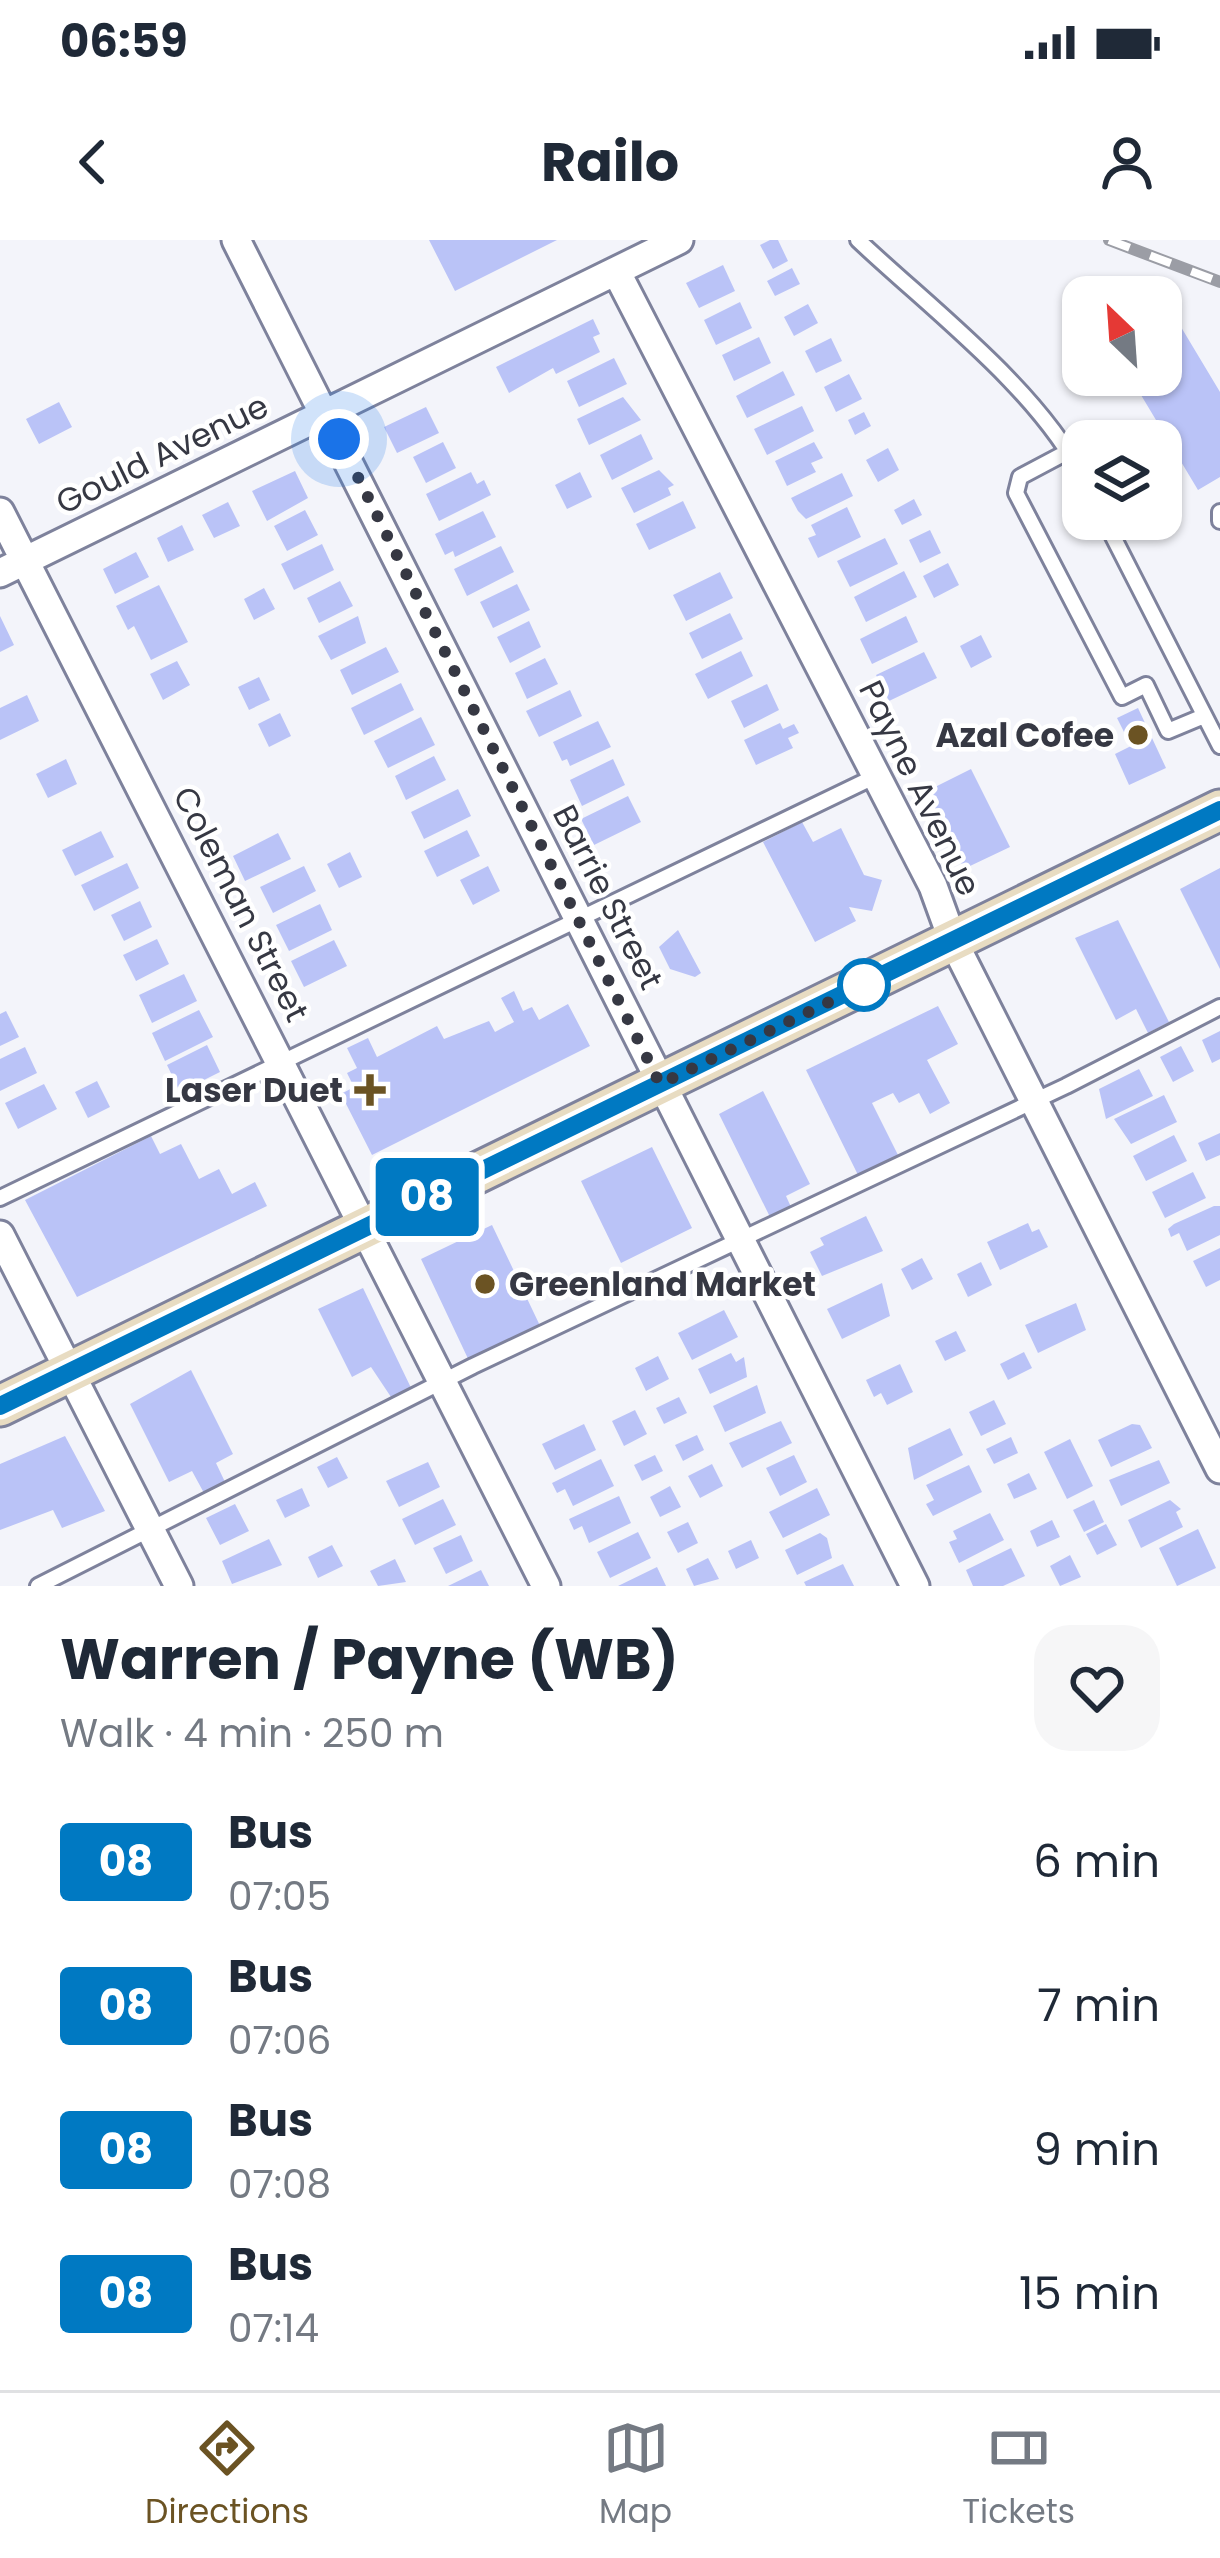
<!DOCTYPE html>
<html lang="en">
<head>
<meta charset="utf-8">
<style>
  :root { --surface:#fff; --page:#f6f6f7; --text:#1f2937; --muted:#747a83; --line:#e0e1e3; --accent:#6b5323 }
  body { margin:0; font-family:Poppins,sans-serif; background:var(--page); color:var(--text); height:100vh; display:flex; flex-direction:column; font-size:45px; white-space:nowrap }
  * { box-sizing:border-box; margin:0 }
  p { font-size:39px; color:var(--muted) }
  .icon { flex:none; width:66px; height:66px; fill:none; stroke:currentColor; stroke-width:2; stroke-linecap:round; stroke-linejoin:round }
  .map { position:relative; height:1346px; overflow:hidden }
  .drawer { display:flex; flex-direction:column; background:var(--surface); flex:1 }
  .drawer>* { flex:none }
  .badge { padding:0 24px; border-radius:9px; font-size:42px; line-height:78px }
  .needle { width:78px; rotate:335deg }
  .tools { position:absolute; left:1062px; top:36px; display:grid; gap:24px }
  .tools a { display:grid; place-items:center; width:120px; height:120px; border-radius:24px; background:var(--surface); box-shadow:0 3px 9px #0004; font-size:60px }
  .you { position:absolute; width:60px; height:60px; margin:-30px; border:9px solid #fff; border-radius:50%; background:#1a73e8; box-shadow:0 0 0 18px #1a73e833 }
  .map>.badge { position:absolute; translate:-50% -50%; box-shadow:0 0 0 6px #fff }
  .round { display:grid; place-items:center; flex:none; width:126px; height:126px; border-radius:36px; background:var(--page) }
  .headline { display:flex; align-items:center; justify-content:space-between; height:204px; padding:0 60px }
  h1 { font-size:57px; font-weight:700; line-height:90px }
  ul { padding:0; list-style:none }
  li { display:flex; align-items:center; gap:36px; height:144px; padding:0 60px }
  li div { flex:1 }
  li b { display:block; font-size:45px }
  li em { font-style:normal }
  li .badge { min-width:132px; font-weight:700; text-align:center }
  .status { display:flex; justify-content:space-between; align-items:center; height:84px; padding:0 60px; background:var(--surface); direction:ltr }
  .status svg { height:33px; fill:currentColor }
  header { display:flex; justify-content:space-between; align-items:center; height:156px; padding:0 60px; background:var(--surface); font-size:54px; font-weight:700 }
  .dock { display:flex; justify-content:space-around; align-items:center; height:168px; border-top:3px solid var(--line); background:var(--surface); font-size:33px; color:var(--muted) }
  .dock a { display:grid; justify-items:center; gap:6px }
  .dock .current { color:var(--accent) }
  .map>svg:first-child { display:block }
  .building { fill:#bac3f7 }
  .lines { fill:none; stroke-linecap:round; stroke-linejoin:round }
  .service-casing { stroke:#7e829c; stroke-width:20 }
  .minor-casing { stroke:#7e829c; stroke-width:33 }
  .secondary-casing { stroke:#7e829c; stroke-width:45 }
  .service { stroke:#fff; stroke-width:14 }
  .minor { stroke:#fff; stroke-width:27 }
  .secondary { stroke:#e8dcc2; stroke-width:39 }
  .rail-casing { stroke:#9b9da5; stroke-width:12 }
  .rail { stroke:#fff; stroke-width:8; stroke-dasharray:22; stroke-linecap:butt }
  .line-casing { stroke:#fff; stroke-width:27 }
  .line { stroke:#0079c2; stroke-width:18 }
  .walk { stroke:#363843; stroke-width:12; stroke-dasharray:0 21.6 }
  .poi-dot { fill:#6b5323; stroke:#fff; stroke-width:4.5 }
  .stop-dot { fill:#fff; stroke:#0079c2; stroke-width:6 }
  .labels { text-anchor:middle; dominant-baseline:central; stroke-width:9; stroke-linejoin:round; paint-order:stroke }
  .street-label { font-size:33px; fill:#363843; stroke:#fff }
  .poi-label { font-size:33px; font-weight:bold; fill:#363843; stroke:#fff; text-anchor:end }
</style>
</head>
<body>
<div class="status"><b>06:59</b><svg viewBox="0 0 49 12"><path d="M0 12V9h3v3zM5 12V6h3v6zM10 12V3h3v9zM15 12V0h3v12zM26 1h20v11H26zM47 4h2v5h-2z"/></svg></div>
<header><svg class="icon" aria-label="back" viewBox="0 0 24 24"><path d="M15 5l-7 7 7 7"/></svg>Railo<svg class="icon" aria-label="person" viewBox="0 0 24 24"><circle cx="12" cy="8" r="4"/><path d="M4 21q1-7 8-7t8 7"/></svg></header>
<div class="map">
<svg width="1220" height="1346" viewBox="0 0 1220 1346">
  <rect width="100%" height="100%" fill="#f3f4fa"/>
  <path class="building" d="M429 0H557L455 51Z
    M770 0H778L788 21 773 29 760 5Z
    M723 25 735 51 699 68 686 43Z
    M792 28 800 44 775 56 767 41Z
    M740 62 752 88 716 105 704 80Z
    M808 64 818 83 794 96 784 77Z
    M1172 72 1220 152V237L1198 250 1129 135H1161V79Z
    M593 79 600 94 593 97 600 112 556 134 553 128 509 153 496 127Z
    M759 97 771 123 734 141 722 115Z
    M831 98 842 121 816 133 805 111Z
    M614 118 627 144 579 167 567 141Z
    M783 131 795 155 747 178 736 156Z
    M849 134 862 159 836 172 824 147Z
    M623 157 641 180 589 205 577 179Z
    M59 162 72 187 39 204 26 179Z
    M802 166 814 191 767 215 754 189Z
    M426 167 439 193 397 213 384 187Z
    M864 172 871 186 855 195 848 180Z
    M641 194 653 219 612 240 600 215Z
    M443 202 456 228 426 243 413 217Z
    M814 202 823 218 811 223 816 232 787 246 775 221Z
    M888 208 899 230 878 242 866 220Z
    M659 230 674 245 668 248 671 255 634 273 621 248Z
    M295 231 308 258 267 281 252 251Z
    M471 232 477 244 484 240 491 255 439 281 426 254Z
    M580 232 592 257 567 269 555 245Z
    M842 233 853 256 806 279 798 271 791 258Z
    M914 259 922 275 902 285 894 270Z
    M683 261 696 288 649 310 636 284Z
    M228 262 240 286 214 298 202 275Z
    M847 267 861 297 818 318 808 298 816 295 811 285Z
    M305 270 318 295 287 311 274 286Z
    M483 271 496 297 455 317 453 311 445 315 435 294Z
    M182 285 194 310 168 322 157 298Z
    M930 290 941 313 920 323 909 300Z
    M885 298 898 324 850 347 837 321Z
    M322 304 334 330 294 350 281 324Z
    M501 306 514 332 467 356 454 329Z
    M136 312 149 337 115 354 103 329Z
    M948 323 959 345 934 358 923 336Z
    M904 331 917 357 866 382 854 357Z
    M720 332 733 358 686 381 673 355Z
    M340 341 353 366 319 383 307 358Z
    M517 344 530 370 493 388 480 362Z
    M159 345 188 402 151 420 134 386 128 390 116 366Z
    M264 348 275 369 254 380 244 359Z
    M730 373 743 399 702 419 689 393Z
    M0 376 14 405 0 412Z
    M358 376 366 403 331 420 318 396Z
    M906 376 918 402 872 424 860 399Z
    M529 381 541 407 510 423 497 397Z
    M981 395 992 417 971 428 960 406Z
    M386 407 399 432 352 455 340 430Z
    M741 411 753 436 708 459 695 434Z
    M924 412 937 438 889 461 876 435Z
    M545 418 558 444 527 459 515 433Z
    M177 421 190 445 163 460 150 434Z
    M259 437 270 460 249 470 238 447Z
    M401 443 414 470 364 495 351 468Z
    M767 444 779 470 744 488 731 461Z
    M570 450 582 476 539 497 526 471Z
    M27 455 39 481 0 500V468Z
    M1138 468 1166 528 1129 545 1115 514 1131 506 1117 478Z
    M280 473 291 496 269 507 258 484Z
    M421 477 435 505 388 528 374 501Z
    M598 481 611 507 570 526 567 519 562 521 553 502Z
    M780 483 783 489 794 484 799 493 788 498 793 508 756 525 744 500Z
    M434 516 446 540 406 560 395 536Z
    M66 519 77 544 48 558 36 534Z
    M613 519 625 545 582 566 570 540Z
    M971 529 1010 607 970 626 957 622 923 553Z
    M458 549 471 576 424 599 411 572Z
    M628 556 641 582 594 605 581 579Z
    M802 582 813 602 841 588 864 635 882 640 872 671 849 667 856 681 815 702 763 602Z
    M467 590 480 616 437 637 424 611Z
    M101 591 114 617 75 636 62 610Z
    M278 593 291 619 245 641 233 616Z
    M350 612 362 637 339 648 327 624Z
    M127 623 139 648 94 671 81 645Z
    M304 626 316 651 273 673 260 647Z
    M488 626 500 651 473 665 460 640Z
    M1220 628V729L1180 649Z
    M140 661 152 687 124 701 111 675Z
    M320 664 332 690 289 711 276 685Z
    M1118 680 1169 782 1148 793 1136 769 1116 780 1075 698Z
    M678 690 701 733 695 737 670 729 659 707Z
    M157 699 169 724 136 741 123 715Z
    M334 700 347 726 304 747 291 721Z
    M184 734 197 761 152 783 139 755Z
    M514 751 523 771 532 767 539 780 568 764 590 806 372 915 341 854 354 847 347 833 357 828 347 808 368 798 377 817 437 786 444 799 489 781 495 792 514 782 501 758Z
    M938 766 958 804 927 820 950 863 930 874 919 853 899 863 893 853 872 863 898 915 858 935 806 830Z
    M199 770 213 797 165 821 152 793Z
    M6 771 19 797 0 806V774Z
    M1220 791V819L1212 823 1202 800Z
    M207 805 220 832 180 852 167 825Z
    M1181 806 1194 831 1173 842 1160 817Z
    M25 807 37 833 0 851V819Z
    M1139 829 1153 856 1106 879 1099 849Z
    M97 841 110 867 88 878 75 852Z
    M44 844 57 869 18 889 5 863Z
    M763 851 810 944 786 956 791 967 770 977 719 874Z
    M1164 855 1177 882 1131 904 1114 879Z
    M1220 893V915L1206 921 1198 903Z
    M1174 895 1187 921 1146 941 1133 916Z
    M151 896 160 914 181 904 199 939 219 929 232 954 255 942 267 966 77 1057 25 960Z
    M652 907 692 988 621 1023 581 941Z
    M1193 932 1206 958 1165 978 1152 952Z
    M1214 966H1220V995L1187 1011 1179 993 1171 997 1168 989 1174 984Z
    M866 976 883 1011 822 1036 810 1012 824 1005 820 998Z
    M1028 983 1032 992 1039 989 1048 1007 1000 1030 987 1002Z
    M492 985 543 1092 471 1125 421 1019Z
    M1220 1008V1040L1206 1047 1193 1021Z
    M922 1018 933 1039 912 1050 901 1029Z
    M981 1022 992 1045 968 1057 957 1034Z
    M882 1043 890 1076 842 1099 827 1069Z
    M363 1048 413 1152 393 1160 371 1127 352 1137 318 1069Z
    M1076 1063 1086 1090 1038 1113 1025 1085Z
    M724 1070 738 1097 692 1120 678 1093Z
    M956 1091 966 1111 945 1121 935 1101Z
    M1024 1112 1032 1128 1008 1140 1000 1124Z
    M731 1113 736 1122 744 1117 747 1137 710 1154 698 1129Z
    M658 1116 669 1139 646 1151 635 1128Z
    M900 1124 913 1152 887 1165 881 1153 874 1157 866 1140Z
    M191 1130 233 1214 216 1223 225 1242 204 1253 192 1231 169 1242 130 1164Z
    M757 1145 766 1173 725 1192 713 1166Z
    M679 1157 687 1173 664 1184 656 1168Z
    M994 1160 1006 1184 981 1196 969 1172Z
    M635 1170 647 1194 624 1206 612 1181Z
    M781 1181 792 1203 742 1228 729 1203Z
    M584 1184 596 1210 555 1230 542 1204Z
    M1132 1184 1140 1185 1152 1208 1111 1227 1098 1200Z
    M950 1188 963 1215 914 1240 908 1208Z
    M697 1195 704 1210 683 1221 675 1205Z
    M65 1196 105 1271 62 1288 53 1270 0 1290V1224Z
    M1011 1197 1018 1213 994 1224 986 1209Z
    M1070 1199 1093 1246 1067 1259 1044 1212Z
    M655 1215 663 1231 642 1241 634 1225Z
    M794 1215 807 1242 780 1256 766 1228Z
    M337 1217 348 1238 328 1248 317 1227Z
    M601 1219 614 1246 573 1266 565 1249 557 1253 552 1243Z
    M1159 1220 1170 1243 1121 1266 1109 1240Z
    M428 1222 440 1247 399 1267 386 1241Z
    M712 1224 723 1246 700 1258 688 1236Z
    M969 1225 982 1252 933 1276 926 1264 934 1260 926 1245Z
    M1029 1233 1037 1249 1014 1259 1007 1244Z
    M670 1246 681 1267 660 1277 650 1257Z
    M302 1248 310 1266 285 1278 276 1260Z
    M817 1248 830 1275 783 1298 769 1272Z
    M619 1256 631 1283 589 1303 582 1286 574 1290 569 1279Z
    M443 1259 456 1285 415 1305 402 1279Z
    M1094 1260 1104 1282 1084 1292 1073 1270Z
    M1170 1260 1181 1269 1176 1272 1183 1287 1141 1308 1128 1280Z
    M235 1264 249 1291 220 1305 206 1278Z
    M990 1273 1004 1300 959 1323 949 1302 957 1299 953 1291Z
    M1052 1280 1060 1297 1037 1307 1030 1291Z
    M688 1282 698 1303 678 1313 667 1292Z
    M1106 1284 1117 1305 1097 1315 1086 1294Z
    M1198 1289 1216 1328 1177 1346 1159 1308Z
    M638 1292 651 1318 610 1338 597 1312Z
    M820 1293 827 1298 832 1318 797 1335 785 1310Z
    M461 1295 473 1321 446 1334 433 1308Z
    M269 1299 282 1325 232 1344 222 1321Z
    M751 1300 759 1318 736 1329 728 1311Z
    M332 1305 343 1326 318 1338 308 1317Z
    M1011 1308 1025 1336 1003 1346H973L966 1330Z
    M1070 1315 1081 1337 1060 1346 1050 1326Z
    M708 1318 719 1339 694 1346 686 1329Z
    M395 1319 406 1342 378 1346 370 1331Z
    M843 1324 854 1346H806L804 1342Z
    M657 1327 666 1346H618Z
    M481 1330 489 1346H448Z"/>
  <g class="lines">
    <g class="service-casing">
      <path id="service" d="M858 0C931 69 1038 149 1083 238
        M1069 211 1020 237 1016 253 1122 457 1146 445 1168 491 1204 476
        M1220 272V281
        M1104 279 1220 506
        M0 958 876 536
        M38 1346 473 1126 1066 846 1220 767"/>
    </g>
    <g class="minor-casing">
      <path id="minor" d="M236 0 915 1346
        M616 31 933 646 953 701 1220 1229
        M0 272 546 1346
        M0 333 679 0
        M0 995 179 1346"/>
    </g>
    <g class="secondary-casing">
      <path id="secondary" d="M0 1166 1220 570"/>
    </g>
    <use href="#service" class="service"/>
    <use href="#minor" class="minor"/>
    <use href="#secondary" class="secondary"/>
    <g class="rail-casing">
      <path id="rail" d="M1109 0 1220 42"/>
    </g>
    <use href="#rail" class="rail"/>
  </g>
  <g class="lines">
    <g class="line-casing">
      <path id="line" d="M0 1166 1220 570"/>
    </g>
    <use href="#line" class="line"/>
    <path class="walk" d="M339 199 660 844 864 745"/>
  </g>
  <g class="poi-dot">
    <circle cx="1138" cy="495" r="12"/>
    <path d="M364 832h12v12h12v12h-12v12h-12v-12h-12v-12h12z"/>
    <circle cx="485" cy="1044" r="12"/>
  </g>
  <circle class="stop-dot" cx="864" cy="745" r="24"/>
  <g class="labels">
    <g class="street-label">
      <text transform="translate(162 214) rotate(-26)">Gould Avenue</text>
      <text transform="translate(920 548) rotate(64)">Payne Avenue</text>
      <text transform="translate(608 657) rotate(63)">Barrie Street</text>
      <text transform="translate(241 664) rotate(63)">Coleman Street</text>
    </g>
    <g class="poi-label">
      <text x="1114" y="495">Azal Cofee</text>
      <text x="343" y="850">Laser Duet</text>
      <text x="509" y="1044" text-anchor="start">Greenland Market</text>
    </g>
  </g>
</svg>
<div class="tools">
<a><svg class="needle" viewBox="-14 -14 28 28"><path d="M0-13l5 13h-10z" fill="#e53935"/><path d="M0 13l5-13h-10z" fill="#747a83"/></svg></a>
<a><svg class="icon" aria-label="layers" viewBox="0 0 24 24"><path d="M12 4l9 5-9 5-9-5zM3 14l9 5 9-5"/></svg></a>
</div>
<div class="you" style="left:339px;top:199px"></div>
<b class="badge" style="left:427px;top:957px;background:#0079c2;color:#fff">08</b>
</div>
<section class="drawer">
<div class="headline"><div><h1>Warren / Payne (WB)</h1><p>Walk · 4 min · 250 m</p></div><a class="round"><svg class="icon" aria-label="heart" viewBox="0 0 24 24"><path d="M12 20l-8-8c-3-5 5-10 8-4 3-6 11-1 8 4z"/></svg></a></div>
<ul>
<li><span class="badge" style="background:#0079c2;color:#fff">08</span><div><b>Bus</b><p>07:05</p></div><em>6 min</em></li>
<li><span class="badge" style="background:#0079c2;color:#fff">08</span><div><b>Bus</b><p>07:06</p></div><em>7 min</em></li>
<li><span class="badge" style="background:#0079c2;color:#fff">08</span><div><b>Bus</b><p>07:08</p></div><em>9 min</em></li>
<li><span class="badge" style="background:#0079c2;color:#fff">08</span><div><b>Bus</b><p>07:14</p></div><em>15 min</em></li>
</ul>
</section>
<nav class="dock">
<a class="current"><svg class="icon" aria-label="directions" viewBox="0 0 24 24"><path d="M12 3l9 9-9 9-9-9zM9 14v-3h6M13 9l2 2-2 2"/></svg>Directions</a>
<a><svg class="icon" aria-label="map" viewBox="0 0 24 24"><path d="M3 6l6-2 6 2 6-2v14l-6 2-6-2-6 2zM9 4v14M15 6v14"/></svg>Map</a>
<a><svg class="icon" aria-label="tickets" viewBox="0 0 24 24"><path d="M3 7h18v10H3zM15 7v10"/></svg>Tickets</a>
</nav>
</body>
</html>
